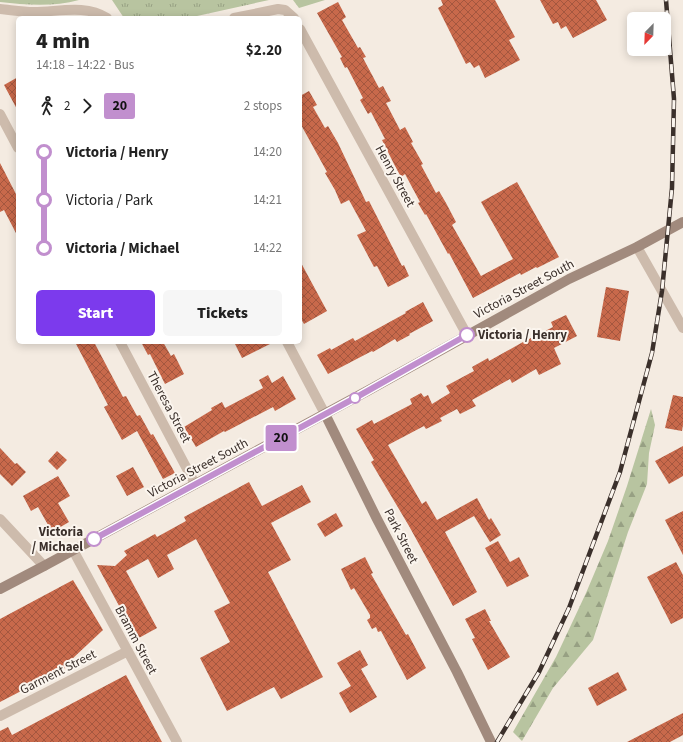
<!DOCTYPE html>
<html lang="en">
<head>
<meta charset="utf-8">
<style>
  :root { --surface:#fff; --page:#f6f6f6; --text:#222; --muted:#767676; --accent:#7c3aed }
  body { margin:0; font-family:"Source Sans 3",sans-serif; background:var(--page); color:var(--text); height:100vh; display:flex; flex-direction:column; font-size:15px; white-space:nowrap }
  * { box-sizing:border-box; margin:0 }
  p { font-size:13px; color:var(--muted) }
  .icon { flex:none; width:22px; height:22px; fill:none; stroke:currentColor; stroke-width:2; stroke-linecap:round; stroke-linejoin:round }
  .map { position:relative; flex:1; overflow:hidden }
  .details { position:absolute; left:16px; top:16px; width:286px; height:328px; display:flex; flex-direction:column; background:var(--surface); border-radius:6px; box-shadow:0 2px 10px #0003 }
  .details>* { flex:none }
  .badge { padding:0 8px; border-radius:3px; font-size:14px; line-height:26px }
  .needle { width:26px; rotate:203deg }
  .controls { position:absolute; left:627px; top:12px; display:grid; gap:8px }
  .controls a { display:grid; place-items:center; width:44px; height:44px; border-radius:6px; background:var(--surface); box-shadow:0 2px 10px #0003; font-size:20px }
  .map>.badge { position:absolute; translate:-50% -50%; box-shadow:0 0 0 2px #fff }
  .legs { display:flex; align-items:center; gap:6px; height:44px; padding:0 20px; font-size:13px }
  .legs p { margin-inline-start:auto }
  .headline { display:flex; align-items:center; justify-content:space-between; height:68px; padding:0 20px }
  h1 { font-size:22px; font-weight:800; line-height:30px }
  .button { display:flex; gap:8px; margin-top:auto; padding:8px 20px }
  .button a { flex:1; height:46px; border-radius:6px; background:var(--accent); color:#fff; font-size:16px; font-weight:800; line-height:46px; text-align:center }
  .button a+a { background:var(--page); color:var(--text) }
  ul { padding:0 20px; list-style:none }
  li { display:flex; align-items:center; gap:14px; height:48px; font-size:15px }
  li i { display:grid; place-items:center; width:6px; height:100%; margin:0 5px; background:currentColor }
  li i::after { content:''; width:10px; height:10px; margin:-5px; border:3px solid; border-radius:50%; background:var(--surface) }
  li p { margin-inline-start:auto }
  li:first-child i { background:linear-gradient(#0000 50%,currentColor 0) }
  li:last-child i { background:linear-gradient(currentColor 50%,#0000 0) }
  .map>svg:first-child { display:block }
  .forest { fill:url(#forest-firs) }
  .park { fill:url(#park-tufts) }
  .building { fill:url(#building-cross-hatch) }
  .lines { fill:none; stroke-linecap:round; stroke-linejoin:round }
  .street { stroke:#cdbbac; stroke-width:10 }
  .secondary { stroke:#a18a7d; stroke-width:10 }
  .rail-casing { stroke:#3b302b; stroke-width:4.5 }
  .rail { stroke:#fbf5ee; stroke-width:3; stroke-dasharray:9; stroke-linecap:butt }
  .line-1-casing { stroke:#fff; stroke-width:9 }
  .line-1 { stroke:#c18fce; stroke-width:6 }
  .stop-1-dot { fill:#fff; stroke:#c18fce; stroke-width:2 }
  .labels { text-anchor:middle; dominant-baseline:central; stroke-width:4; stroke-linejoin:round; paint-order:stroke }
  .street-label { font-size:13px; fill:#3b302b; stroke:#fbf5ee }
  .stop-label { font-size:13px; font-weight:bold; fill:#3b302b; stroke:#fbf5ee; text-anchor:start }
</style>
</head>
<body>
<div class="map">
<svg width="683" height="742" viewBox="0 0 683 742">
  <defs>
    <pattern id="forest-firs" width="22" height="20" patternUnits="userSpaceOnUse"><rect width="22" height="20" fill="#b8c4a0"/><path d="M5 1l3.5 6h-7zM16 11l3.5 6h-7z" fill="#97a083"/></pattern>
    <pattern id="park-tufts" width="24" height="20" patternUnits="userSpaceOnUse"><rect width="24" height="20" fill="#b8c4a0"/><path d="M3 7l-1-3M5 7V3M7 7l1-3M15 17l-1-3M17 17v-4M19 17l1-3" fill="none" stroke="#97a083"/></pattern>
    <pattern id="building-cross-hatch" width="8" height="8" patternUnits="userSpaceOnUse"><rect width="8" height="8" fill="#c8694b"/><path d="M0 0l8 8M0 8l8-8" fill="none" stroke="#a4573f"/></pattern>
  </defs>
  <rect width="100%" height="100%" fill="#f4ebe1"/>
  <path class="forest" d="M651 409 655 425 649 453 647 484 628 532 593 640 553 688 522 741 513 732 556 657 586 593 608 541 627 486Z"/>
  <path class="park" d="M0 0H79C54 7 26 5 0 2Z
    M112 0H269L188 18H124Z
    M293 0H325L299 8Z"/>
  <path class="building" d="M441 0H495L515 37 509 40 520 60 485 78 479 65 474 68 470 62 466 64 438 8 443 5Z
    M540 0H596L607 20 573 38 566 26 561 29 558 22 553 24Z
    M338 2 346 17 342 20 358 48 360 47 366 57 363 58 379 88 383 86 391 101 386 103 400 130 405 127 413 142 411 143 423 164 421 165 436 193 439 191 446 203 456 222 452 225 481 276 513 259 481 202 517 182 559 257 537 268 536 267 521 275 520 273 473 298 449 253 448 254 426 214 425 215 418 203 420 202 405 174 401 177 394 164 382 140 385 139 371 112 368 114 360 100 363 98 347 67 345 68 340 58 342 57 317 13Z
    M18 77V111L4 85Z
    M309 91 317 105 313 107 325 128 328 126 338 143 366 202 369 201 402 266 404 265 409 276 388 287 377 266 374 267 357 235 366 231 349 200 341 204 335 190 325 173 327 172 300 123V96Z
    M0 163 18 198V237L4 210 0 212Z
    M300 261 327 311 304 324 300 317Z
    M606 287 629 291 620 341 597 337Z
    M423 302 433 321 409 334 410 335 397 342 395 339 373 352 372 351 328 374 317 355 330 348 331 350 353 338 355 341 406 313 405 312Z
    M566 315 577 336 554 348 561 364 539 375 536 369 512 383 510 379 472 400 476 406 460 414 457 409 440 418 442 421 426 429 424 426 388 445 422 504 426 501 437 520 477 498 489 520 491 518 501 535 490 542 474 516 445 532 477 592 453 606 409 526 371 462 374 460 356 429 372 420 374 424 412 404 410 399 421 393 424 397 428 395 432 404 450 393 446 386 474 371 472 367 488 358 489 361 523 342 553 327 551 322Z
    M75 342H94L123 397 126 396 137 416 140 415 151 435 153 434 175 473 163 479 137 431 122 440 104 407 108 405Z
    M141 342H163L171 356 174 354 184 374 165 384 150 354 148 355Z
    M234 342H274L242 358Z
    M268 375 272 383 283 376 296 399 275 411 273 407 225 432 224 431 196 447 184 427 212 410 211 408 222 402 225 408 263 388 259 380Z
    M673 395 683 397V425L682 431 665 428Z
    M683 446V476L669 484 655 461Z
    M0 448 15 464 17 463 26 472 12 486 0 474Z
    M57 451 67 460 57 470 48 461Z
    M133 467 144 487 127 496 116 476Z
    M58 476 70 496 58 503 69 522 52 532 38 507 31 511 23 496Z
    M249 482 262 506 302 485 311 502 271 523 291 560 268 572 323 677 281 699 274 687 227 711 200 658 230 642 214 611 230 603 196 539 167 555 174 569 158 578 148 559 126 571 157 628 137 639 97 565 115 566 127 555 124 551 155 534 157 537 186 521 184 517Z
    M683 511V555L665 520Z
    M336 513 343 526 325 537 317 524Z
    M498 541 510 562 519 557 529 576 507 587 485 548Z
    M365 557 373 573 371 574 406 635 408 634 426 668 407 680 381 631 378 632 376 627 372 629 367 620 370 618V615L354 588 351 590 341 569Z
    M676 562 683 575V618L671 624 647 577Z
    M73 580 103 630 71 660 73 664 0 702V619Z
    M485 609 491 621H489L510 657 488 670 472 639 475 638 465 619Z
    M360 650 368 665 361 669 377 697 350 713 339 693 351 686 337 663Z
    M618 672 627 690 597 706 588 688Z
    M126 675 162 742H0V731L8 727 12 735Z
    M683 713V735L670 742H627Z"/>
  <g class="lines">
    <path class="street" d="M0 9C11 10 23 12 34 12 58 12 85 4 107 18
      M234 18 278 9 285 10 294 18
      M300 29 467 335
      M0 114 18 148
      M637 247 683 328
      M120 342 195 484
      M287 342 325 414
      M0 519 44 566
      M73 550 177 742
      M0 716 128 651"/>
    <path class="secondary" d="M325 414 377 519 457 672 491 742
      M0 589 44 566 369 390 569 279 637 247 683 222"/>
    <g class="rail-casing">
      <path id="rail" d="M497 742 539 672 569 608 620 472 652 353 662 291 672 188 674 99 666 0"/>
    </g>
    <use href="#rail" class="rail"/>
  </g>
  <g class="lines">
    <g class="line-1-casing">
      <path id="line-1" d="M94 539 355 398 467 335"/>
    </g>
    <use href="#line-1" class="line-1"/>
  </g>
  <g class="stop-1-dot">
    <circle cx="467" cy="335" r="7"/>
    <circle cx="355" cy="398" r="5"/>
    <circle cx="94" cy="539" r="7"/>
  </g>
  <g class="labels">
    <g class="street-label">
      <text transform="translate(395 176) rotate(61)">Henry Street</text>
      <text transform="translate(524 289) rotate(-28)">Victoria Street South</text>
      <text transform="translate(169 407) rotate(62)">Theresa Street</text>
      <text transform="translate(198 468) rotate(-28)">Victoria Street South</text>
      <text transform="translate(401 536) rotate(63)">Park Street</text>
      <text transform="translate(136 640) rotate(62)">Bramm Street</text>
      <text transform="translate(58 672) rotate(-27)">Garment Street</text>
    </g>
    <g class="stop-label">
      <text x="478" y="335">Victoria / Henry</text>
      <text x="83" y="532" text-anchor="end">Victoria<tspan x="83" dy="15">/ Michael</tspan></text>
    </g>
  </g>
</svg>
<div class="controls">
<a><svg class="needle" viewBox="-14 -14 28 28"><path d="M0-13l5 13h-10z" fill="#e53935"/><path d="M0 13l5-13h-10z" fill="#767676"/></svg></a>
</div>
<b class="badge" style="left:281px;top:438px;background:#c18fce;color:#111">20</b>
<section class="details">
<div class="headline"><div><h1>4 min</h1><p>14:18 – 14:22 · Bus</p></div><b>$2.20</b></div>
<div class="legs"><svg class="icon" aria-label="walk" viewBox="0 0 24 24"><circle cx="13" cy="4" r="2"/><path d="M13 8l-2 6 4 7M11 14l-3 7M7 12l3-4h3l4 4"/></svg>2<svg class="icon" aria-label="forward" viewBox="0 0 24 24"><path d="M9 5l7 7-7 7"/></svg><b class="badge" style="background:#c18fce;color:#111">20</b><p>2 stops</p></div>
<ul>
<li><i style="color:#c18fce"></i><b>Victoria / Henry</b><p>14:20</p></li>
<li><i style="color:#c18fce"></i><span>Victoria / Park</span><p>14:21</p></li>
<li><i style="color:#c18fce"></i><b>Victoria / Michael</b><p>14:22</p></li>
</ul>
<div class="button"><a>Start</a><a>Tickets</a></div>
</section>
</div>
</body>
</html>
